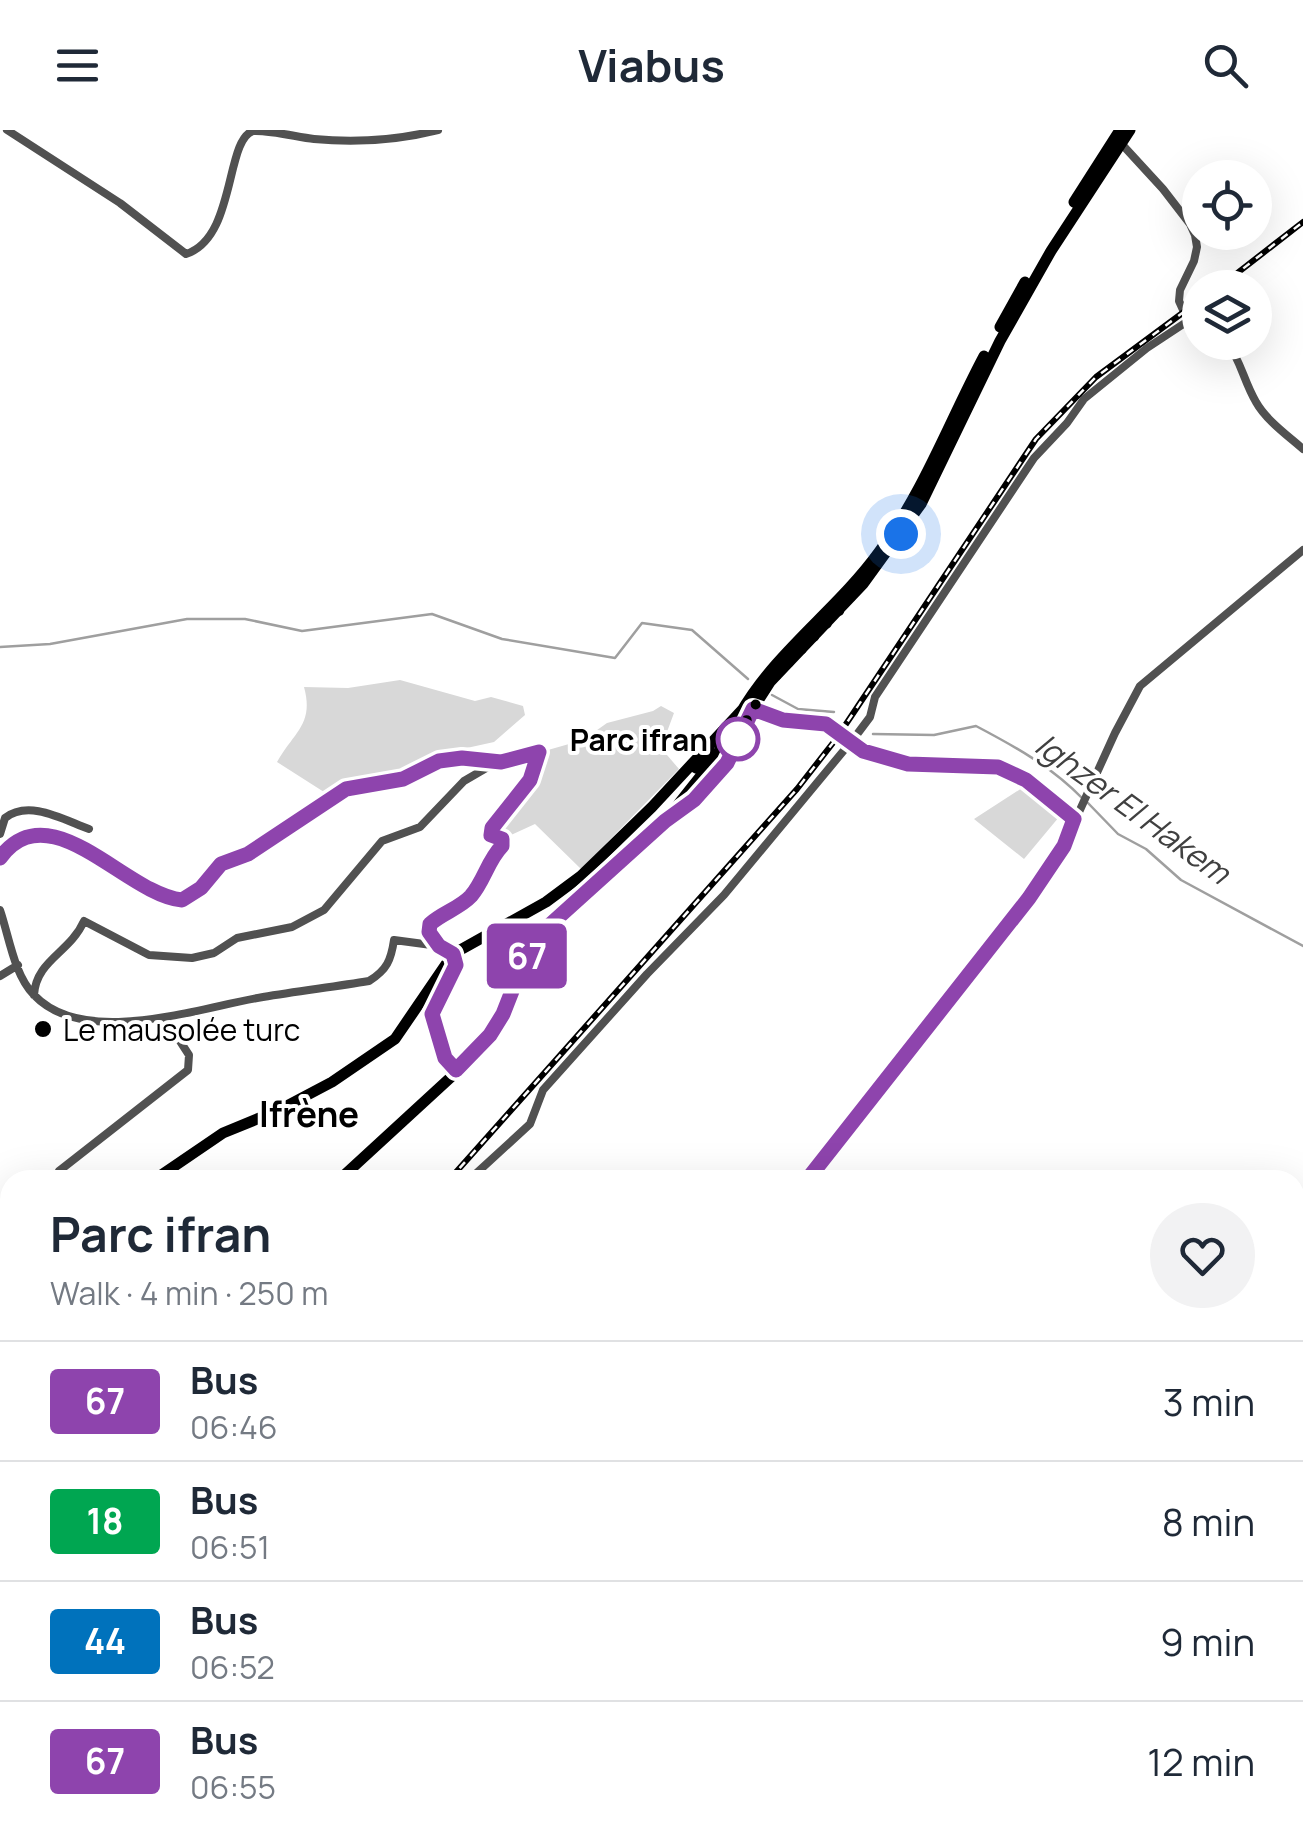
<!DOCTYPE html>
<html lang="en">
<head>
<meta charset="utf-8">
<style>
  :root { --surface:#fff; --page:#f2f2f3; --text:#1f2937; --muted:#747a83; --line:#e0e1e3 }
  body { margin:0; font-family:Manrope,sans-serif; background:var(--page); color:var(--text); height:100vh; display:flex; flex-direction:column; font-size:38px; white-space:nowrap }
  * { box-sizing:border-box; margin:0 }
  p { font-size:32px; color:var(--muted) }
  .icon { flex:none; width:55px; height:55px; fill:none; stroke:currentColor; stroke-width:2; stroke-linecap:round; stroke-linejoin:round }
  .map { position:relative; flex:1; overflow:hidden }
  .drawer { position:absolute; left:0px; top:1040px; width:1305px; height:672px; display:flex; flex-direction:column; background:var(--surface); border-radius:30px 30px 0 0; box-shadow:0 10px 40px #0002 }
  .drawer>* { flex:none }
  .badge { padding:0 20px; border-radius:8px; font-size:35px; line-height:65px }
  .tools { position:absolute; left:1182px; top:30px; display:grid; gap:20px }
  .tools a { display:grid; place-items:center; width:90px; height:90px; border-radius:50%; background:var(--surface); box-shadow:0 10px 40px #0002; font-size:50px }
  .you { position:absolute; width:50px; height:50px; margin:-25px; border:8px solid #fff; border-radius:50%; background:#1a73e8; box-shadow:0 0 0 15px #1a73e833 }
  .map>.badge { position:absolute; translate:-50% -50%; box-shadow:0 0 0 5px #fff }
  .round { display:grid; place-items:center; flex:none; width:105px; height:105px; border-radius:52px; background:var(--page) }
  .head { display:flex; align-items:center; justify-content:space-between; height:170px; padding:0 50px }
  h1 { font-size:48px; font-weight:700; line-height:75px }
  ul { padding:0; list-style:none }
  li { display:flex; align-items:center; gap:30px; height:120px; padding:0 50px; border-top:2px solid var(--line) }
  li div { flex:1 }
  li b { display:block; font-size:38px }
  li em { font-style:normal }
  li .badge { min-width:110px; font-weight:700; text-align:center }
  header { display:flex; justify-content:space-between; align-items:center; height:130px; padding:0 50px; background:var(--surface); font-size:45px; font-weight:700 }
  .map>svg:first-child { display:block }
  .green { fill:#d8d8d8 }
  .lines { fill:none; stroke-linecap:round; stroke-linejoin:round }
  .stream { stroke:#9f9f9f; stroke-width:2.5 }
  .minor { stroke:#515151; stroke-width:8 }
  .primary { stroke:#000; stroke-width:11 }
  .rail-casing { stroke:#000; stroke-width:6 }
  .rail { stroke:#fff; stroke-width:2.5; stroke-dasharray:8; stroke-linecap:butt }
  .line-casing { stroke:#fff; stroke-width:22 }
  .line { stroke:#8e44ad; stroke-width:15 }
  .walk { stroke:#000; stroke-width:10; stroke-dasharray:0 18 }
  .stop-dot { fill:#fff; stroke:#8e44ad; stroke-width:5 }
  .poi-dot { fill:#000; stroke:#fff; stroke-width:4 }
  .labels { text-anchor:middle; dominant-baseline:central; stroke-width:8; stroke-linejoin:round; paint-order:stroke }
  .stop-label { font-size:30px; font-weight:bold; fill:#000; stroke:#fff; text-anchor:end }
  .poi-label { font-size:30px; fill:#000; stroke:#fff; text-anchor:start }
  .water-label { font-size:32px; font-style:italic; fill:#404040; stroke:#fff }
  .quarter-label { font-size:35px; font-weight:bold; fill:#000; stroke:#fff }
</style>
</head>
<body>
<header><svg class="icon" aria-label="menu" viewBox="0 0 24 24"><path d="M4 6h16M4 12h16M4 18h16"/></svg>Viabus<svg class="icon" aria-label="search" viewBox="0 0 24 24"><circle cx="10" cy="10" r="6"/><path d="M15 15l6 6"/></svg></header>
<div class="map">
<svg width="1303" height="1711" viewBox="0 0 1303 1711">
  <rect width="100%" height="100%" fill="#fff"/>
  <path class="green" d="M400 550 475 571 491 567 523 576 525 585 494 612 435 625 403 643 352 649 324 662 277 632C295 601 314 594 304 557L348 558Z
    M661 576 674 583 661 618 679 639 581 739 535 694 511 705 498 694 517 671 541 622 583 610 607 593 653 581Z
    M1022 658 1059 687 1024 729 974 689Z"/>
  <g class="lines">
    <path class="stream" d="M0 517 50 514 187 489H245L302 501 432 484 502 509 615 528 642 493 692 500 748 549
      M772 565 798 579 834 582
      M873 604 934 605 976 596C1014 616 1052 637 1082 668
      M1088 673 1118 704 1146 719 1181 750 1303 816"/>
    <path class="minor" d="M7 0 120 73 186 124C236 108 225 10 253 1 270 0 297 7 314 9 355 13 398 10 438 0
      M1118 10 1163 59 1190 94 1195 105 1197 117 1194 131 1180 160 1179 171 1184 182 1200 190
      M1227 212C1241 231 1244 252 1256 272 1266 290 1287 305 1303 319
      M753 579 783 589 826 593 863 621 908 635 998 637 1027 650 1073 689
      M0 704 5 688C29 669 64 690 89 699
      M0 727C49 660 127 764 183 770L201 757 221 734 249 724 346 659 403 649 439 631 462 628 501 632 539 622 530 650 492 697 491 705 501 709 503 717C488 730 484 751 471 766 460 778 443 783 430 794L429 802 439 816
      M0 780C9 806 14 845 34 865 85 919 200 877 263 867 298 861 333 857 369 851 387 840 391 830 394 810L439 816 453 824 454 844 432 884 445 927 456 940
      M0 846 18 835
      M34 865C36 830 70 823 84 791L149 825 192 828 214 823 237 808 292 797 324 780 382 711 420 697 464 651 488 637 491 630
      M54 1050 59 1041 188 940 189 925 165 888
      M469 1050 530 994 543 960 647 844 724 765 855 607 870 587 875 567 1034 328 1067 293 1084 269 1147 218 1194 187
      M807 1050 1029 768 1064 715 1115 603 1140 556 1303 420
      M0 1119 10 1111
      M0 1145 10 1136
      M205 1702 227 1711
      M0 1709 10 1666
      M548 1711 549 1702"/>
    <path class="primary" d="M1074 72 1120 0
      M1000 197 1025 152
      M740 584C776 521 837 480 879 422 924 361 949 292 984 226
      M707 624H717L738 595
      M728 631 749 585 770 552 863 454 921 374 1000 211 1051 121 1130 0
      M696 638 715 628
      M677 676 715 628
      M154 1050 223 1003 279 980 332 952 395 909 453 824 546 772 581 746 652 677 743 579
      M339 1050 475 925 503 884 513 853 542 802 665 691 694 670 726 634
      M0 1161 10 1153
      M0 1450 10 1445"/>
    <g class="rail-casing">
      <path id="rail" d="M1218 158 1303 92
        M449 1050 797 659 836 609 1036 309 1096 247 1200 170
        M313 1711 314 1702
        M331 1711V1702"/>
    </g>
    <use href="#rail" class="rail"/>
  </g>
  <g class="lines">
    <g class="line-casing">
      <path id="line" d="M0 728C50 660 126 765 182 770L201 758 221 734 248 724 346 659 403 649 439 631 462 628 501 632 539 622 530 650 492 698 491 705 502 709V716C488 730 484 751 471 766 460 778 442 783 430 794L429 802 439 816 453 824 456 835 432 884 445 928 456 940 490 905 503 884 525 828 542 802 665 691 694 670 727 633 753 579 783 590 826 594 863 621 908 634 998 637 1026 650 1074 689 1064 716 1029 768 807 1050"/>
    </g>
    <use href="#line" class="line"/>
    <path class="walk" d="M738 609 735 616 749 585 770 552 842 478 901 404"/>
  </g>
  <circle class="stop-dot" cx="738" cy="609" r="20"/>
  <circle class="poi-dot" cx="43" cy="899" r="10"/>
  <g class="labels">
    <g class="stop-label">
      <text x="708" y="609">Parc ifran</text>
    </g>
    <g class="poi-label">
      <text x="63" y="899">Le mausolée turc</text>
    </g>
    <g class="water-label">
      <text transform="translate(1133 678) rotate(36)">Ighzer El Hakem</text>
    </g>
    <g class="quarter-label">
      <text x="309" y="984">Ifrène</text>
    </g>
  </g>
</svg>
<div class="tools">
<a><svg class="icon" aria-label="locate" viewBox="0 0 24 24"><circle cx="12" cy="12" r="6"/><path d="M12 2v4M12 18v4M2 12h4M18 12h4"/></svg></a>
<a><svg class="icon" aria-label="layers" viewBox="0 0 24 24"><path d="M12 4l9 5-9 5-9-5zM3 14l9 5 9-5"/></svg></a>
</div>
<div class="you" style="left:901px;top:404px"></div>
<b class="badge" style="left:527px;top:826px;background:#8e44ad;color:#fff">67</b>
<section class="drawer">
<div class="head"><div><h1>Parc ifran</h1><p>Walk · 4 min · 250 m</p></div><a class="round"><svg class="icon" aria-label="heart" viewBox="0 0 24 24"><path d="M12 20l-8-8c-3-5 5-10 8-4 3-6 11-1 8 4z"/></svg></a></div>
<ul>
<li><span class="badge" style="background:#8e44ad;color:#fff">67</span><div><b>Bus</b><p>06:46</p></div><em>3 min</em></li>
<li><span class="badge" style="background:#00a651;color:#fff">18</span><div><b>Bus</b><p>06:51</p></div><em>8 min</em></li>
<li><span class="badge" style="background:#0072bc;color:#fff">44</span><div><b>Bus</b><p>06:52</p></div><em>9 min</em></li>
<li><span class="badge" style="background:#8e44ad;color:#fff">67</span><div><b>Bus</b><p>06:55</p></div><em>12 min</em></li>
</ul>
</section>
</div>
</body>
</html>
